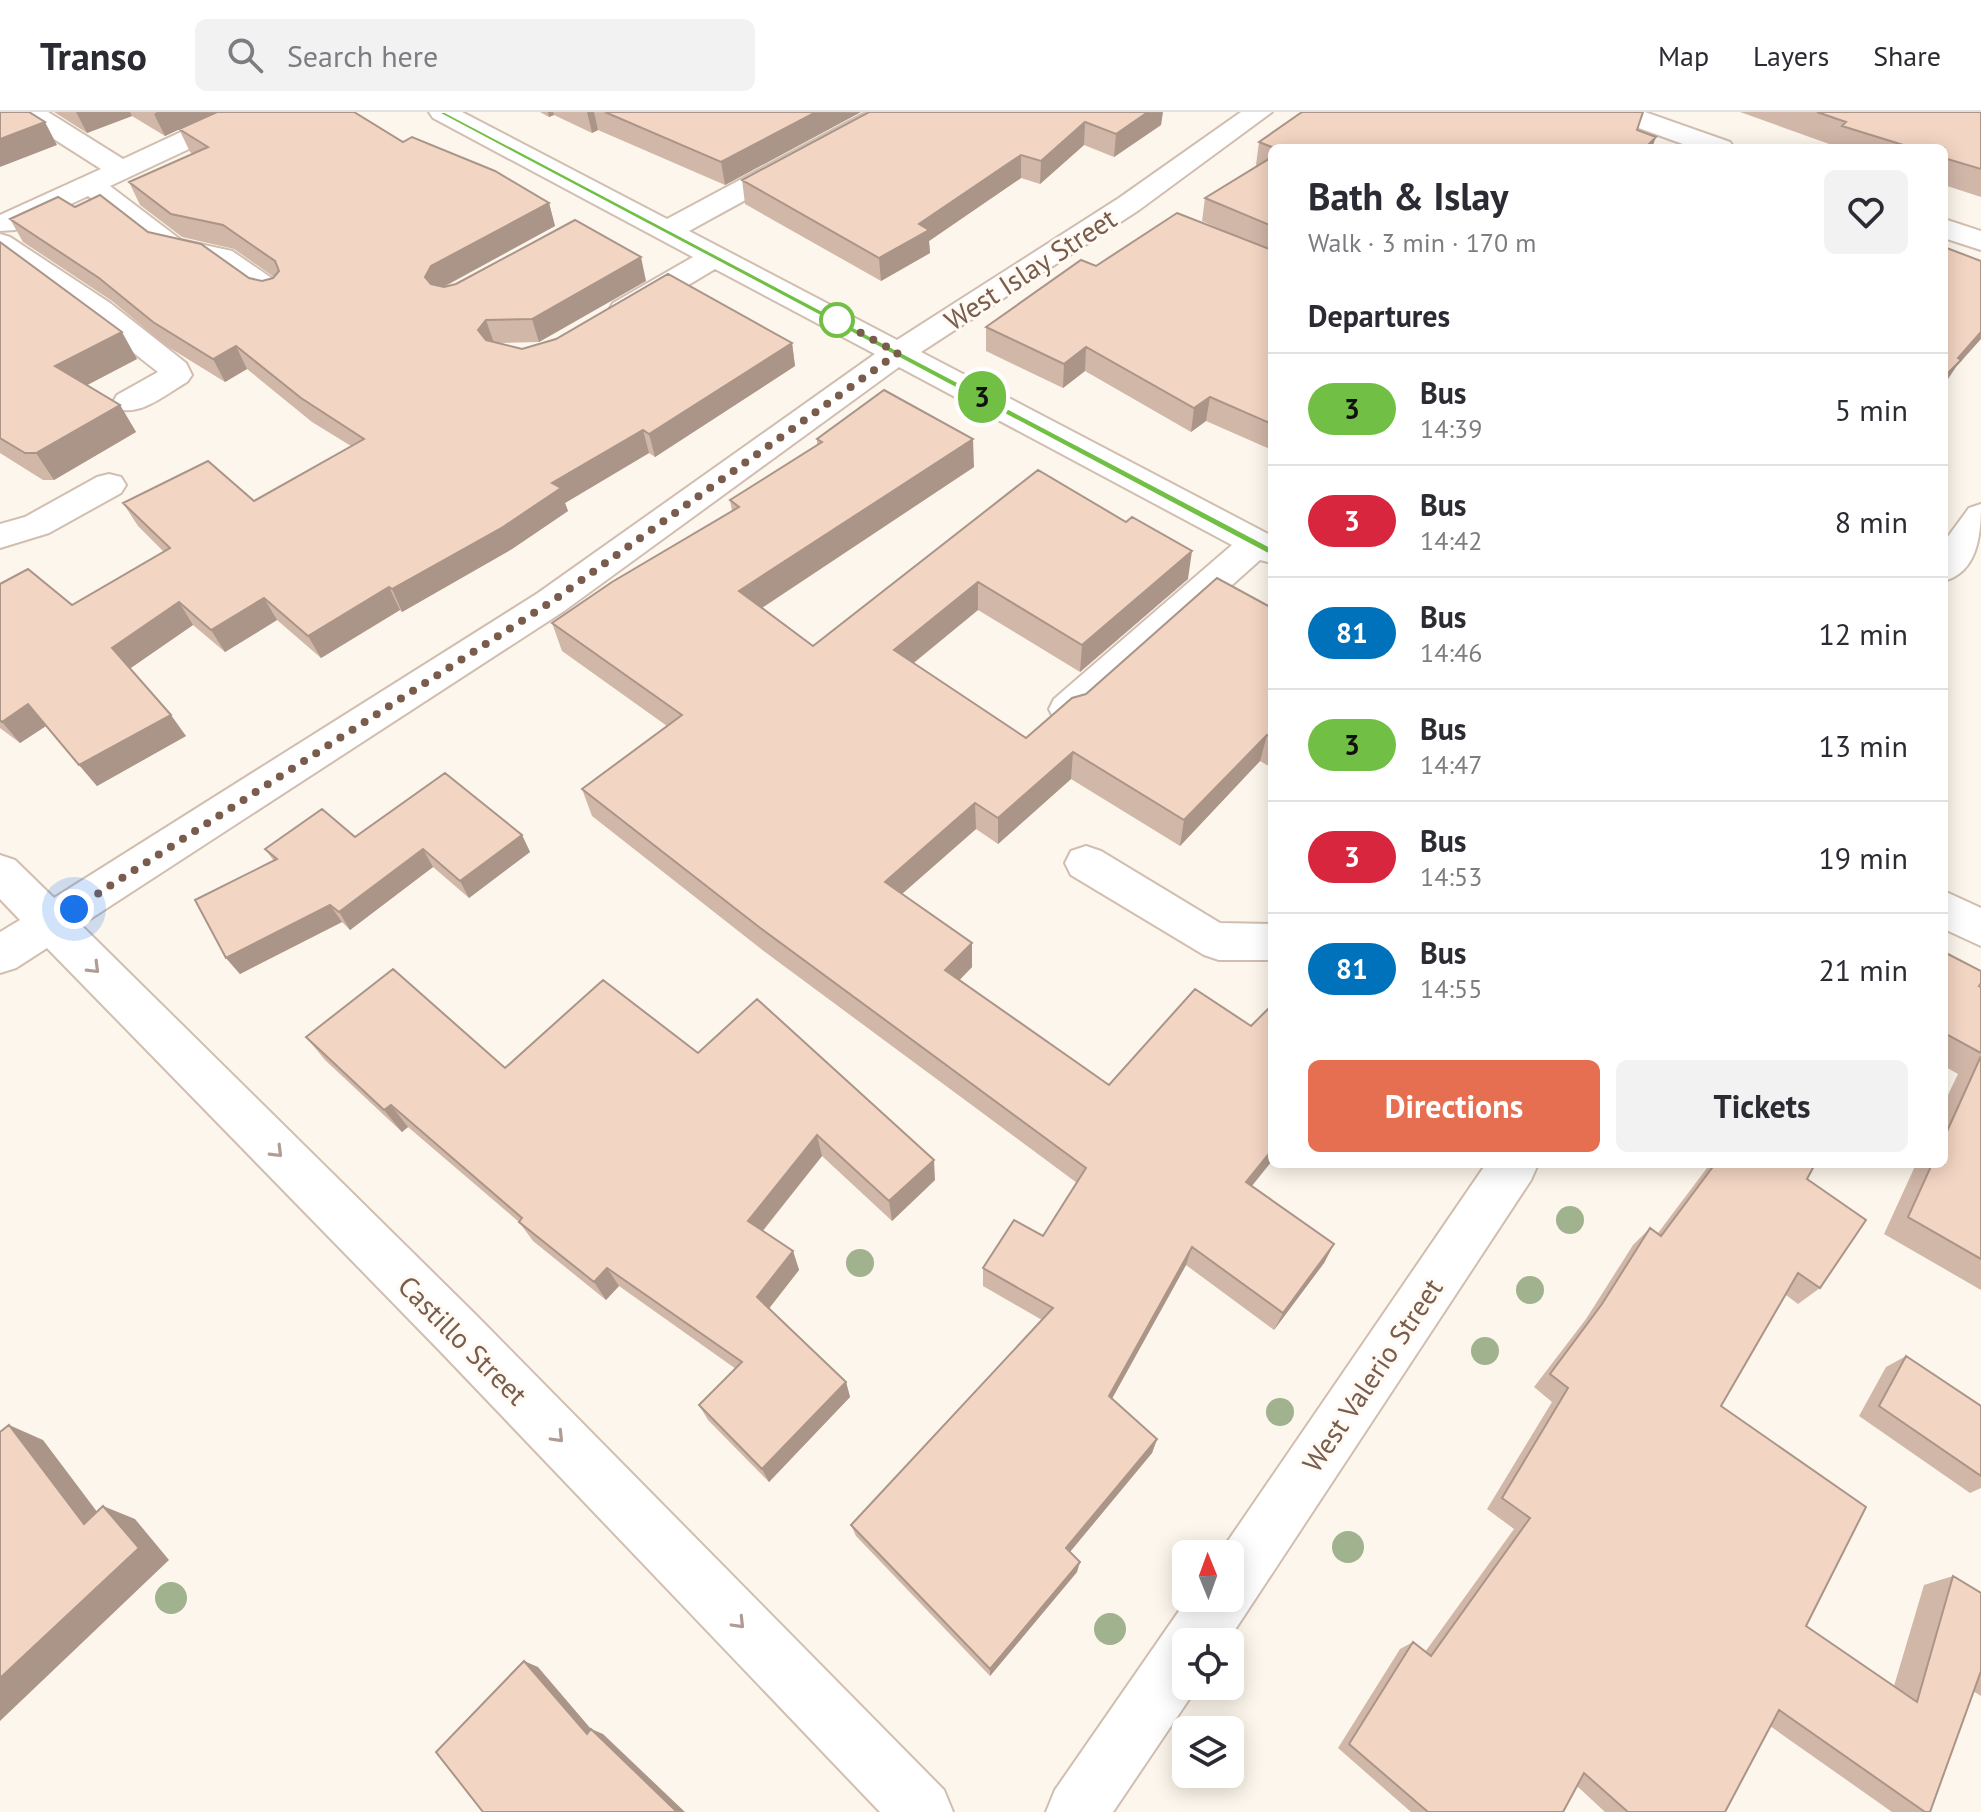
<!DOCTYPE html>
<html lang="en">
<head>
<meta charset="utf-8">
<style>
  :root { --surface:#fff; --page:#f2f2f3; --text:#2b2b33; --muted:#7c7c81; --line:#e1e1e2; --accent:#e76f51 }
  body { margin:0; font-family:"PT Sans",sans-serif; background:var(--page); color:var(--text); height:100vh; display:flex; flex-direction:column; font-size:30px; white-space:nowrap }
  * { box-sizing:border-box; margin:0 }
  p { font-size:26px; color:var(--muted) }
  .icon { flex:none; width:44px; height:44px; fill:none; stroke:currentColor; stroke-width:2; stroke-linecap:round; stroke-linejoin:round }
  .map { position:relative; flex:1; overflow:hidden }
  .details { position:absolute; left:1268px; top:32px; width:680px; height:1024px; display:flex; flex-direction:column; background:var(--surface); border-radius:12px; box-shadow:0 4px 20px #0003 }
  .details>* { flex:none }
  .badge { padding:0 16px; border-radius:26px; font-size:28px; line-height:52px }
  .needle { width:52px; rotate:359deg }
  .tools { position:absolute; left:1172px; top:1428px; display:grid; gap:16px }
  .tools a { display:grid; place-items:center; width:72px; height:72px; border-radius:12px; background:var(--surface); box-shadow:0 4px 20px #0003; font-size:40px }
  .you { position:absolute; width:40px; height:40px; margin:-20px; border:6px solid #fff; border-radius:50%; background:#1a73e8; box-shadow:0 0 0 12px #1a73e833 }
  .map>.badge { position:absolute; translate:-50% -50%; box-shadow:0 0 0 4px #fff }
  h2 { padding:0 40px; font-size:30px; line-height:72px }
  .round { display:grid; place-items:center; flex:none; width:84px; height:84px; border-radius:12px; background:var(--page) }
  .head { display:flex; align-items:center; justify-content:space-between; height:136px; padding:0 40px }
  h1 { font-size:38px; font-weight:700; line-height:60px }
  .action { display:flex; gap:16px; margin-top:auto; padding:16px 40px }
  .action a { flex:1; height:92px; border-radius:12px; background:var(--accent); color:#fff; font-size:32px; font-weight:700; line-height:92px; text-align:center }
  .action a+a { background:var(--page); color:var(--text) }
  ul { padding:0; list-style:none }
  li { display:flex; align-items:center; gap:24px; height:112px; padding:0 40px; border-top:2px solid var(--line) }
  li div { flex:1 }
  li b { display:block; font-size:30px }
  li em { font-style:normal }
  li .badge { min-width:88px; font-weight:700; text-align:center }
  header { display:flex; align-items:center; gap:48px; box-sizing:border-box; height:112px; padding:0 40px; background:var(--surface); border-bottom:2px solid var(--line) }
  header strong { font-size:38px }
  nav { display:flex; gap:44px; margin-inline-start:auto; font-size:28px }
  .search { width:560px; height:72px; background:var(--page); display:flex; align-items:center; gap:20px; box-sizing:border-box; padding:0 28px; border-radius:12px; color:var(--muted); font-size:30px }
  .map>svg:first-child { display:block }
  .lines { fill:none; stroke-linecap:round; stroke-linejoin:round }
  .minor-casing { stroke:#d1beb0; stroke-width:4 }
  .minor { fill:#fff; fill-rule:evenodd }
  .tree { fill:#a0b28e }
  .wall { fill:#d1b7a8 }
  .shaded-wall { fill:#aa9588 }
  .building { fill:#f3d5c3; stroke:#aa9588; stroke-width:2 }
  .oneway { stroke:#af9d94 }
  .line { fill:#71bf44; stroke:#fff; stroke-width:2 }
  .walk { stroke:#7a5c4d; stroke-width:8; stroke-dasharray:0 14.4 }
  .stop-dot { fill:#fff; stroke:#71bf44; stroke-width:4 }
  .labels { text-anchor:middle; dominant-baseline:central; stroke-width:6; stroke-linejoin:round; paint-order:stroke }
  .street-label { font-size:28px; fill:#7a5c4d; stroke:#fffaf3 }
</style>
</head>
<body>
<header>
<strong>Transo</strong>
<div class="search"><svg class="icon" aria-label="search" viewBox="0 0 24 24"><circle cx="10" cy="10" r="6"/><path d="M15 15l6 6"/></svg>Search here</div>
<nav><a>Map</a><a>Layers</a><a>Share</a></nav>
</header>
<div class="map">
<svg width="1981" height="1700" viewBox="0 0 1981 1700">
  <rect width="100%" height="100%" fill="#fdf6ec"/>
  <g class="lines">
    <g class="minor-casing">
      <path id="minor" d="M17 0H48L123 47 224 0H259L255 6 110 74 181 128 232 139 283 174 287 180 283 186 272 189 261 186 213 152 162 141 88 84 15 118 0 119V103L101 57 21 6Z
        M429 0H462L667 107 867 0H899L895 6 689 119 897 228 1119 86 1241 0H1272L1139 98 921 240 1272 424V451L1260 448 1082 607 1068 611 1054 607 1049 597 1054 587 1232 433 899 255 564 499 81 813 476 1203 944 1678 953 1700H880L440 1239 47 836 16 856 0 861V820L20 808 0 787V743L15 748 54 786 538 481 875 242 715 157 635 205 624 207 613 205 609 198 613 191 693 145 433 6Z
        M1607 0H1645L1730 30 1734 36H1694L1611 6Z
        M1944 107 1981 119V138L1944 126Z
        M0 122 10 125 110 191 186 251 192 263 187 270C166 282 142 304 117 297L113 290 117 283 158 260 88 205 0 144Z
        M109 362 121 365 126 373 121 381 49 421 0 436V412L25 405 97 365Z
        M1981 392C1981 422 1978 460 1944 469V430L1969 396Z
        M1086 734 1101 739 1220 811 1272 812V848H1219L1204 843 1071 763 1065 751 1071 739Z
        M1944 779 1981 796V834L1944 817Z
        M1486 1052H1538L1531 1068 1227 1530H1186V1574H1198L1113 1700H1046L1055 1678 1188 1486H1230V1442H1219Z"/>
    </g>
    <use href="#minor" class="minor"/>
  </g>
  <g class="tree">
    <circle cx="1570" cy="1108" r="14"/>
    <circle cx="860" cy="1151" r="14"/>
    <circle cx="1530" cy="1178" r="14"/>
    <circle cx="1485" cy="1239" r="14"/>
    <circle cx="1280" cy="1300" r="14"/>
    <circle cx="1348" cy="1435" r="16"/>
    <circle cx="171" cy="1486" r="16"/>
    <circle cx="1110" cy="1517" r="16"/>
  </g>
  <path class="wall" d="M54 0H354L403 30 549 91 555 114 444 175 646 169 539 230 498 231 522 237 792 231 795 254 655 345 649 341 565 391 568 399 512 437 402 500 400 498 321 546 277 508 225 540 193 513 130 556 186 624 97 674 46 614 20 631 0 616V472L72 493 164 440 138 414 123 391 254 389 351 334 312 310 247 257 225 270 165 233 112 189 23 130 10 107 75 95 148 120 249 166 262 169 274 165 234 137 182 125 140 93 129 70 193 42 190 40 179 17 165 24 132 4 87 21Z
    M540 0H861L725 73 598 18 592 21 554 3 549 5Z
    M869 0H1162L1161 13 1114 45 1084 33 1040 72 1021 66 929 129 930 141 881 169 745 92 742 68Z
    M1740 0H1981V85L1944 73V36H1831L1832 33Z
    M1637 18 1652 36H1272V338L1206 309 1191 320 1085 259 1063 276 986 239V215L1096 154 1240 126 1202 109 1205 86 1257 54 1256 53 1259 30Z
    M0 130 137 247 87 273 120 293 136 320 54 368H43L0 341Z
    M817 327 974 355 762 496 813 534 1038 358 1188 467 1080 560 978 498 914 551 1026 626 1086 582 1272 496V656L1260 649 1180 734 1071 667 998 732 976 717 902 782 972 831V855L959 868 1334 1132 1324 1151 1274 1218 1186 1153 1112 1287 1157 1327 1152 1341 1070 1440 1077 1460 990 1564 856 1424 851 1413 1042 1208 983 1174V1156L1043 1124 1077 1071 765 840 592 704 582 677 667 614 562 539 552 511 732 399 730 388 817 333Z
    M522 723 530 740 469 786 433 755 350 818 342 810 240 862 226 846 274 749 265 737 355 725Z
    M1944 840 1981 875V1178L1884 1122 1916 1052H1944V991L1958 962 1944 954Z
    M306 925 505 956 698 941 935 1068 892 1109 822 1044 763 1119 793 1139 799 1158 769 1196 846 1270 850 1285 769 1370 708 1308 699 1293 736 1257 619 1174 606 1188 533 1129 519 1110 408 1015 402 1020 325 948Z
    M1710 1052H1815L1807 1067 1820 1176 1798 1192 1786 1183 1721 1294 1806 1514 1894 1574 1924 1473 1953 1464 1981 1481V1584L1973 1579 1930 1700H1892L1770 1614 1725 1700H1605L1577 1674 1563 1700H1411L1338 1636 1400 1537 1413 1530 1425 1540 1514 1417 1487 1397 1552 1290 1534 1275 1586 1207 1633 1133 1650 1116 1658 1121Z
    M1906 1244 1981 1364V1376L1970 1381 1859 1304 1886 1255Z"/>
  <path class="shaded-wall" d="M76 0H130L132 4 87 21Z
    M157 0H217L165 24 154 2Z
    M548 0H553L554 3 549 5Z
    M587 0H594L598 18 592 21Z
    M816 0H861L725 73 721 50Z
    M1148 0H1163L1161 13 1114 45 1116 22Z
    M45 10 57 33 0 55V27Z
    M1085 10 1084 33 1040 72 1041 49Z
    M1656 25 1652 36H1645Z
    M1021 43V66L929 129 930 141 881 169 879 146 919 112Z
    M549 91 555 114 439 177 434 188 425 165 431 154Z
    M641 145 646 169 539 230 532 207Z
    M486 208 494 231 486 241 478 218Z
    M122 220 137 247 72 281 55 254Z
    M1981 220V227L1956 255 1944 273V265L1958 246Z
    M792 231 795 254 655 345 649 322Z
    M236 234 247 257 225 270 213 247Z
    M1086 235 1085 259 1063 276 1064 252Z
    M1210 285 1206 309 1191 320 1194 296Z
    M120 293 136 320 54 368 36 341Z
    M643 318 649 341 565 391 568 399 512 437 402 500 392 477 552 371Z
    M973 327 974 355 745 507 739 479Z
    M1192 439 1188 467 1080 560 1082 533Z
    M978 470V498L896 565 894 538Z
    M389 475 400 498 321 546 308 524Z
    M264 486 277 508 225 540 211 518Z
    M179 490 193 513 128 558 112 536Z
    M28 592 46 614 20 631 2 610Z
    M171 603 186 624 97 674 79 653Z
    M1267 623 1260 649 1180 734 1184 708Z
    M1073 640 1071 667 998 732V706Z
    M975 691 976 717 887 795 885 770Z
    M522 723 530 740 469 786 460 769Z
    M423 737 433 755 350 818 339 800Z
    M330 793 342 810 240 862 226 846Z
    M972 831V855L946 882 945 858Z
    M391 993 408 1015 402 1020 384 998Z
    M817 1023 822 1044 755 1128 748 1109Z
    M1272 1038V1049L1239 1090 1246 1070Z
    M934 1048 935 1068 892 1109 889 1089Z
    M1334 1132 1324 1151 1274 1218 1283 1201Z
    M1192 1135 1186 1153 1105 1299 1109 1284Z
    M793 1139 799 1158 764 1203 757 1185Z
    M607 1156 619 1174 606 1188 594 1170Z
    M846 1270 850 1285 769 1370 762 1357Z
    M9 1313 43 1328 116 1425 84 1412Z
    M1157 1327 1152 1341 1064 1447 1066 1436Z
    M103 1394 135 1407 169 1448 0 1609V1566Z
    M1080 1450 1077 1460 990 1564V1557Z
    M524 1549 538 1555 591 1617 603 1622 685 1700H677L587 1622Z"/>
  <path class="building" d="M0 0H29L45 10 0 27Z
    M217 0H354L403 30 412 25 495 59 549 91 431 154 425 165 431 172 444 175 456 172 575 108 641 145 532 207 486 208 478 218 486 228 522 237 556 227 668 162 792 231 649 322 643 318 552 371 561 376 503 415 392 477 389 475 308 524 264 486 211 518 179 490 112 536 171 603 79 653 28 592 2 610 0 608V472L28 457 72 493 170 436 123 391 208 349 254 389 364 327 301 286 236 234 213 247 153 210 99 166 10 107 58 85 75 95 100 83 148 120 201 132 249 166 262 169 273 166 279 159 275 149 223 113 171 102 129 70 208 35 179 17Z
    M605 0H816L721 50Z
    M869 0H1148L1116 22 1085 10 1041 49 1021 43 919 112 929 118 879 146 742 68Z
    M1302 0H1643L1637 18 1656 25 1645 36H1274L1259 30Z
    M1817 0H1981V57L1944 46V36H1913L1842 14 1846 10Z
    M1272 45V114L1205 86Z
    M1177 101 1272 138V312L1210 285 1194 296 1086 235 1064 252 986 215 1081 148 1096 154Z
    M0 130 122 220 55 254 120 293 36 341H25L0 326Z
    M1944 135 1981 149V220L1958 246 1961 248 1944 265Z
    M884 278 973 327 739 479 813 534 1038 358 1126 410 1132 405 1192 439 1082 533 978 470 894 538 1026 626 1072 586 1086 582 1217 466 1272 496V625L1267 623 1184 708 1073 640 998 706 975 691 885 770 972 831 945 858 1109 973 1195 877 1251 914 1272 893V1038L1246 1070 1334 1132 1283 1201 1192 1135 1109 1284 1157 1327 1066 1436 1080 1450 990 1557 851 1413 1053 1196 983 1156 1014 1108 1043 1124 1086 1056 759 815 582 677 682 603 552 511 612 470 739 395 730 388 822 330 817 327Z
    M445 661 522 723 460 769 423 737 339 800 330 793 226 846 195 788 277 747 265 737 322 697 355 725Z
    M1944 840 1981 859V871L1979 874 1981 875V941L1944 921Z
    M393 857 505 956 603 868 698 941 757 887 934 1048 889 1089 817 1023 748 1109 793 1139 757 1185 846 1270 762 1357 699 1293 742 1250 607 1156 594 1170 519 1110 522 1106 391 993 384 998 306 925Z
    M1981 944V1147L1908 1105 1932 1052H1944V1026Z
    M1715 1052H1815L1807 1067 1866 1108 1820 1176 1798 1161 1721 1294 1866 1395 1806 1514 1917 1590 1953 1464 1981 1481V1559L1930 1700H1925L1779 1598 1725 1700H1628L1584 1661 1563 1700H1428L1349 1632 1413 1530 1431 1544 1530 1406 1502 1386 1568 1276 1550 1262 1602 1192 1650 1116 1661 1124Z
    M1906 1244 1981 1294V1364L1879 1294Z
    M9 1313 84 1412 103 1394 139 1436 0 1566V1320Z
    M524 1549 587 1622 591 1617 677 1700H483L436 1640Z"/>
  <defs><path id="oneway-chevron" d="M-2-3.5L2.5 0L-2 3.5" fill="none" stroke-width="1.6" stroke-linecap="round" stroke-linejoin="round" transform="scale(2)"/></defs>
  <g class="oneway">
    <use href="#oneway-chevron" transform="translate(94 856) rotate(45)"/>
    <use href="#oneway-chevron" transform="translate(277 1040) rotate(45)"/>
    <use href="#oneway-chevron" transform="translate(558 1325) rotate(46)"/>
    <use href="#oneway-chevron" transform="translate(739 1511) rotate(46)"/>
  </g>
  <path class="line" d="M437 0H445L1278 439 1276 442H1268Z"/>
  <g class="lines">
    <path class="walk" d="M74 797 551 490 898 241 837 208"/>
  </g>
  <circle class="stop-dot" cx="837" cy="208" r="16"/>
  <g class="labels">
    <g class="street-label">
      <text transform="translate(1030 157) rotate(-33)">West Islay Street</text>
      <text transform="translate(463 1228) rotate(45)">Castillo Street</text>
      <text transform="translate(1372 1263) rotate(-56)">West Valerio Street</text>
    </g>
  </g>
</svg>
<div class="tools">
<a><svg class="needle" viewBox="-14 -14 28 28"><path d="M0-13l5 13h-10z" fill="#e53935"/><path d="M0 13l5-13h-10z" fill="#7c7c81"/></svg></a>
<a><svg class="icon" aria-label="locate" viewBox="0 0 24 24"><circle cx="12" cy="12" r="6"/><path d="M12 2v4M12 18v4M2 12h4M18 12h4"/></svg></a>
<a><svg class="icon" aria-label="layers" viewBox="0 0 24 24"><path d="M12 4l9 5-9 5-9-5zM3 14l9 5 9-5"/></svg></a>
</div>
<div class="you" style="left:74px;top:797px"></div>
<b class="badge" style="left:982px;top:285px;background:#71bf44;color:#111">3</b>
<section class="details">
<div class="head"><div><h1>Bath &amp; Islay</h1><p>Walk · 3 min · 170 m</p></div><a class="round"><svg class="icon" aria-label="heart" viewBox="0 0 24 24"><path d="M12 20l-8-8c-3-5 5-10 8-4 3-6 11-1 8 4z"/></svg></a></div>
<h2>Departures</h2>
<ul>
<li><span class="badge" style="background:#71bf44;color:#111">3</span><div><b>Bus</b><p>14:39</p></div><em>5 min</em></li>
<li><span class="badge" style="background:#d7263d;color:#fff">3</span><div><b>Bus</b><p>14:42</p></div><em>8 min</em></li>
<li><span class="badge" style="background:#0072bc;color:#fff">81</span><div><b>Bus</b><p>14:46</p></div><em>12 min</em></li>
<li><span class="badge" style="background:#71bf44;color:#111">3</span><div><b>Bus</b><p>14:47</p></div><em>13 min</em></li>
<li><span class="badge" style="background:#d7263d;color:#fff">3</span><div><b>Bus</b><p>14:53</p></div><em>19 min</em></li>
<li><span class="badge" style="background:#0072bc;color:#fff">81</span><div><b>Bus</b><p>14:55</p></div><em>21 min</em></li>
</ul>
<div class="action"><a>Directions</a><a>Tickets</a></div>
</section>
</div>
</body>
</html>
